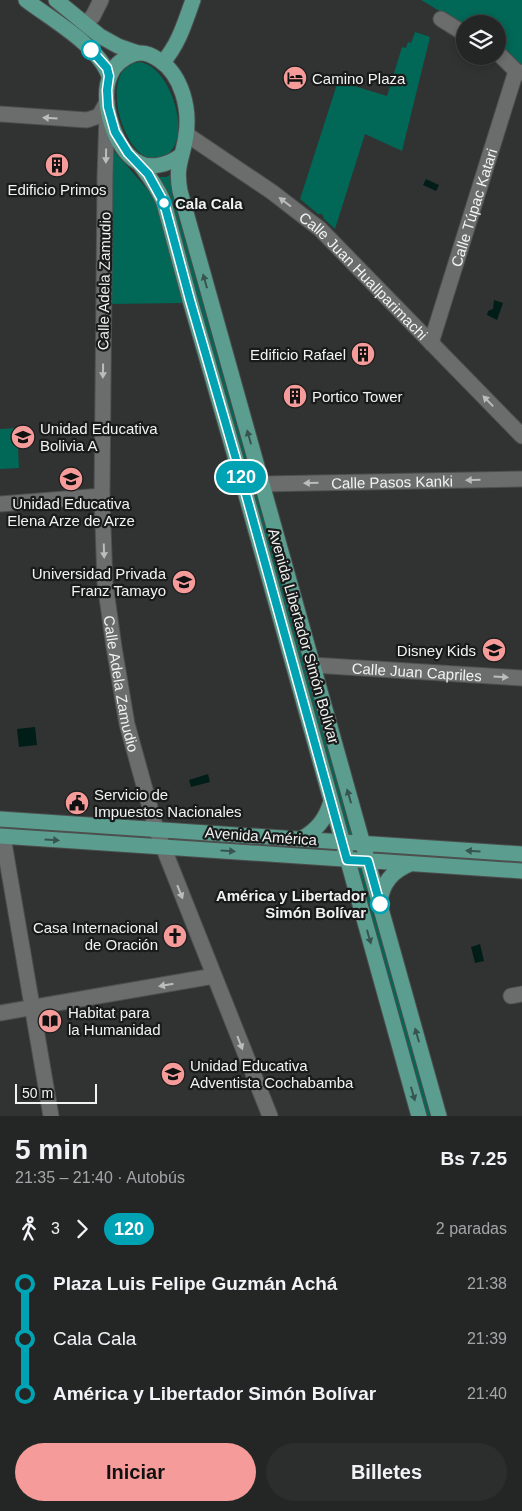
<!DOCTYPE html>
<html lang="es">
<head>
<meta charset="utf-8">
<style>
  :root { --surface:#242626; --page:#2c2e2e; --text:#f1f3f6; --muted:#a3a5a7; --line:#414343; --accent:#f59b9a }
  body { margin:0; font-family:Helvetica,sans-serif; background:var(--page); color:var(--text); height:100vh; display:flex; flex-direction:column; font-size:19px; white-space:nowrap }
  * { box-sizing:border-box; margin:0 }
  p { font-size:16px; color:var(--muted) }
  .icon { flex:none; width:28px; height:28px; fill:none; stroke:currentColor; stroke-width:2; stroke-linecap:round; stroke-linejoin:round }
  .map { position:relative; height:1116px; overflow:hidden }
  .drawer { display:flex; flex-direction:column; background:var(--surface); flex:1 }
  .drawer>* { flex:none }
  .badge { padding:0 10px; border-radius:16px; font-size:18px; line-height:32px }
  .fabs { position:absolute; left:456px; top:15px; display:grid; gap:10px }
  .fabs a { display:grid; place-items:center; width:50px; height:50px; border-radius:50%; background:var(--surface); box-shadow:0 2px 8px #0003,0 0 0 1px var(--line); font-size:25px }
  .scale { position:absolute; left:15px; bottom:12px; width:82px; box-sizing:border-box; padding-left:5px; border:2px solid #f1f3f3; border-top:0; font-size:14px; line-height:18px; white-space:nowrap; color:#f1f3f3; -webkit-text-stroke:4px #191a1a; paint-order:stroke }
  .map>.badge { position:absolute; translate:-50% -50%; box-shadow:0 0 0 2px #fff }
  .legs { display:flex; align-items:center; gap:8px; height:55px; padding:0 15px; font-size:16px }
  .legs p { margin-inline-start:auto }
  .overview { display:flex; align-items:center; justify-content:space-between; height:85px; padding:0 15px }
  h1 { font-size:28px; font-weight:700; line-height:38px }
  .button { display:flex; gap:10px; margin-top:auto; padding:10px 15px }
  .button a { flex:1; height:58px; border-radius:30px; background:var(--accent); color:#111; font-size:20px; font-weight:700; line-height:58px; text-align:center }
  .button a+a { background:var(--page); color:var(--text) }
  ul { padding:0 15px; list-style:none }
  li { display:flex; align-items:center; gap:18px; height:55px; font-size:19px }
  li i { display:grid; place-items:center; width:8px; height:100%; margin:0 6px; background:currentColor }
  li i::after { content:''; width:12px; height:12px; margin:-6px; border:4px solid; border-radius:50%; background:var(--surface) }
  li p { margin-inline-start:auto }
  li:first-child i { background:linear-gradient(#0000 50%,currentColor 0) }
  li:last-child i { background:linear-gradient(currentColor 50%,#0000 0) }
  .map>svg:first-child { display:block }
  .green { fill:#016756 }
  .water { fill:#001e17 }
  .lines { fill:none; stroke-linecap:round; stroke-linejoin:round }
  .minor-casing { stroke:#4c4f4e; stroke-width:17 }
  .major-casing { stroke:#4c4f4e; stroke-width:17 }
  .minor { stroke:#6a6d6c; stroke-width:15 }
  .major { stroke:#5b9e8f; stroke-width:15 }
  .oneway { fill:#bbbdbd }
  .oneway2 { fill:#37554f }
  .line-1-casing { stroke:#fff; stroke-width:11 }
  .line-1 { stroke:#00a3b4; stroke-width:8 }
  .stop-1-dot { fill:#fff; stroke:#00a3b4; stroke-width:2.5 }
  .labels { text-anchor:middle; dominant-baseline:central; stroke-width:4.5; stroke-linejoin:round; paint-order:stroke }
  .poi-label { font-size:15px; fill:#f1f3f3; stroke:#191a1a; text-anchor:start }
  .stop-label { font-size:15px; font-weight:bold; fill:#f1f3f3; stroke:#191a1a; text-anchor:start }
  .street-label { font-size:15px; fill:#f1f3f3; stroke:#191a1a }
</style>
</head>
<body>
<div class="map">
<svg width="522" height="1116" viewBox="0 0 522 1116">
  <rect width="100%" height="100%" fill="#303332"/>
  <path class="green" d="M421 0H522V67L513 61 509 52 498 45V24H465V26Z
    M415 32 430 37 402 151 365 134 335 229 324 219 322 214H318L300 199 338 81 387 96 402 47 406 48 408 42 411 43Z
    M140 62C169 66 191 131 170 152 132 190 89 66 140 62Z
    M115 152 154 197 185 303 109 304 112 154Z
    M172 174V193L352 834H348L168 194 159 177H166Z
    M17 428 19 468 0 469V429Z
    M0 825 145 835 146 840 0 829Z
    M169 837 334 848V851L168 841Z
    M377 852 522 862V864L377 855Z
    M357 867H361L431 1116H427Z"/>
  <path class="water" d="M426 179 439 185 436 191 423 185Z
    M494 300 503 303 497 320 487 315 488 311 493 309Z
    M35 727 37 745 19 747 17 729Z
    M208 774 210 782 191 787 189 780Z
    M480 944 484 961 475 963 471 947Z"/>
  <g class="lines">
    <g class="minor-casing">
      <g id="minor">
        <path d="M441 19 465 34"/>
        <path d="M86 23 93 16 101 0"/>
        <path d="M498 53 516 71 522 73"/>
        <path id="s1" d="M107 113 105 176 102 496 105 583 114 647 127 724 156 829 270 1116"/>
        <path d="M0 114 87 120 99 116 107 102"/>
        <path id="s2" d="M186 134 272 192 320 229 522 436"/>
        <path id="s3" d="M431 343 516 71"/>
        <path id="s4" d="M262 484 522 479"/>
        <path d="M0 504 102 496"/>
        <path id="s5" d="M312 665 522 678"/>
        <path d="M3 837 51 1116"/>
        <path d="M511 996 522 994"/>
        <path d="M0 1013 214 976"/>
      </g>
    </g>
    <g class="major-casing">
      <path id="major" d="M26 0C51 19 99 46 109 76
        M56 0 100 36 118 46 138 53
        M163 62C179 44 185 22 193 0
        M180 156C169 164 151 170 137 162 114 147 100 101 110 76 114 65 123 58 134 54 143 51 152 55 159 60 182 75 190 109 186 135 183 158 175 165 180 191L439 1116
        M138 162C148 175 158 188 164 203L190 300 239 470 419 1116
        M0 819 522 854
        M0 836 522 871
        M301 839C317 830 326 819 331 801
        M380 902C382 883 392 871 410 864"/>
    </g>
    <use href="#minor" class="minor"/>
    <use href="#major" class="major"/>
  </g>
  <defs><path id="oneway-solid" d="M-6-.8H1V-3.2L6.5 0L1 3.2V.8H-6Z" transform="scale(1.25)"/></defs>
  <g class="oneway">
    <use href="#oneway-solid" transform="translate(50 118) rotate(-176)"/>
    <use href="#oneway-solid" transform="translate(106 156) rotate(91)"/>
    <use href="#oneway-solid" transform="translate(285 202) rotate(-143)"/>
    <use href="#oneway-solid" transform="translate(103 371) rotate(91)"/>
    <use href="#oneway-solid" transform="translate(488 401) rotate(-134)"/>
    <use href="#oneway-solid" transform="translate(473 480) rotate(179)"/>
    <use href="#oneway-solid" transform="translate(311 483) rotate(179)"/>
    <use href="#oneway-solid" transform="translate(104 551) rotate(88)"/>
    <use href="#oneway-solid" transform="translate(501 677) rotate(4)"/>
    <use href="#oneway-solid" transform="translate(180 892) rotate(68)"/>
    <use href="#oneway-solid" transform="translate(166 985) rotate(170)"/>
    <use href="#oneway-solid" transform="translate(240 1043) rotate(69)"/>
  </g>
  <g class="oneway2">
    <use href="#oneway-solid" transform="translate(205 281) rotate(-106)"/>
    <use href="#oneway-solid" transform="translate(249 437) rotate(-106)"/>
    <use href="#oneway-solid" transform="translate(349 796) rotate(-106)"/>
    <use href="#oneway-solid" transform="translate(52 840) rotate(4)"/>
    <use href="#oneway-solid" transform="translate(228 851) rotate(4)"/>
    <use href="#oneway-solid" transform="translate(473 851) rotate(-176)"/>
    <use href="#oneway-solid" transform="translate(369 937) rotate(74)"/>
    <use href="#oneway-solid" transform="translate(417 1035) rotate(-106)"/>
    <use href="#oneway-solid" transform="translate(413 1094) rotate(74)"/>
  </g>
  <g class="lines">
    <g class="line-1-casing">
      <path id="line-1" d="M91 50 107 68 109 76 107 90 108 107 115 132 128 153 148 174 164 203 190 300 242 480 347 860 368 861 380 904"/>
    </g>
    <use href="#line-1" class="line-1"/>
  </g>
  <defs>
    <g id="hotel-disc" transform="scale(1.25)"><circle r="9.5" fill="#f59b9a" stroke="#191a1a"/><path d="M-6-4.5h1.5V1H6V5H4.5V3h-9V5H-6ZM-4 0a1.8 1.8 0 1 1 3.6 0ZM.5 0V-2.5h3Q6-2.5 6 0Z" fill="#111"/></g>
    <g id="building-disc" transform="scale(1.25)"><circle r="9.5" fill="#f59b9a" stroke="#191a1a"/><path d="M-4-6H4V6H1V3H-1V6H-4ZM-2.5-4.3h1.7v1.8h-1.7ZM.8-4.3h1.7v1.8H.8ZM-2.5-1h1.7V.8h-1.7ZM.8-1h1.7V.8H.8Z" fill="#111"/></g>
    <g id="school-disc" transform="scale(1.25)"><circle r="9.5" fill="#f59b9a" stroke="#191a1a"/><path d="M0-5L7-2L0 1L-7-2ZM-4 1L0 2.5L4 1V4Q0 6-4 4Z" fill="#111"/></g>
    <g id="university-disc" transform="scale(1.25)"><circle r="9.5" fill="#f59b9a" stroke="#191a1a"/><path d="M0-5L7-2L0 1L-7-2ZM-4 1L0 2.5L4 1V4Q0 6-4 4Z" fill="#111"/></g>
    <g id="civic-disc" transform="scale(1.25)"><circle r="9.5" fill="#f59b9a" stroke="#191a1a"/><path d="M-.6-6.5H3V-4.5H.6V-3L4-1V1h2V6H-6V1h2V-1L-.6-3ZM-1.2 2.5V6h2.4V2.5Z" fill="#111"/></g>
    <g id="church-disc" transform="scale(1.25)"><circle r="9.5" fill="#f59b9a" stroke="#191a1a"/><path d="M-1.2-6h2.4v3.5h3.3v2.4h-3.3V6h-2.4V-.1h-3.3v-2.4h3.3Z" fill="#111"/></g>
    <g id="library-disc" transform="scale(1.25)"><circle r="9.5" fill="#f59b9a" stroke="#191a1a"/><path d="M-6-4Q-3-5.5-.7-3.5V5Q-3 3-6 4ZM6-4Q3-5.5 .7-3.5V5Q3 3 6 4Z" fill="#111"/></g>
  </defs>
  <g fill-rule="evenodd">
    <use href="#hotel-disc" x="295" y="78"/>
    <use href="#building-disc" x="57" y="165"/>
    <use href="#building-disc" x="363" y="354"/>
    <use href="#building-disc" x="295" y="396"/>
    <use href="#school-disc" x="23" y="437"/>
    <use href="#school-disc" x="71" y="479"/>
    <use href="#university-disc" x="184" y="582"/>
    <use href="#school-disc" x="494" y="650"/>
    <use href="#civic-disc" x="77" y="803"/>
    <use href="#church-disc" x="175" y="936"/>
    <use href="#library-disc" x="50" y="1021"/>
    <use href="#school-disc" x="173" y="1074"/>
  </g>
  <g class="stop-1-dot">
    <circle cx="91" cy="50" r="9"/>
    <circle cx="164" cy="203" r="6"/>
    <circle cx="380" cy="904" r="9"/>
  </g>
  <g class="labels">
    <g class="poi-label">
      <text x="312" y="78">Camino Plaza</text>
      <text x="57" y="189" text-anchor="middle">Edificio Primos</text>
      <text x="346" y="354" text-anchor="end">Edificio Rafael</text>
      <text x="312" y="396">Portico Tower</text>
      <text x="40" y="428">Unidad Educativa<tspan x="40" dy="17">Bolivia A</tspan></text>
      <text x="71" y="503" text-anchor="middle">Unidad Educativa<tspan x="71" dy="17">Elena Arze de Arze</tspan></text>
      <text x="166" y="573" text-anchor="end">Universidad Privada<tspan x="166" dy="17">Franz Tamayo</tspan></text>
      <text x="476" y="650" text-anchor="end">Disney Kids</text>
      <text x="94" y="794">Servicio de<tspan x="94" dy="17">Impuestos Nacionales</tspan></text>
      <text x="158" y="927" text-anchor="end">Casa Internacional<tspan x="158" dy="17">de Oración</tspan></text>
      <text x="68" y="1012">Habitat para<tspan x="68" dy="17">la Humanidad</tspan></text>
      <text x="190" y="1065">Unidad Educativa<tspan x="190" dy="17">Adventista Cochabamba</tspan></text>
    </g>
    <g class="stop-label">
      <text x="175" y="203">Cala Cala</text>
      <text x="366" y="895" text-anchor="end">América y Libertador<tspan x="366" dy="17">Simón Bolívar</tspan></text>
    </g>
    <g class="street-label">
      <text stroke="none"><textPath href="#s3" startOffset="142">Calle Túpac Katari</textPath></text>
      <text stroke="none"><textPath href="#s2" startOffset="228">Calle Juan Huallparimachi</textPath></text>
      <text transform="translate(104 281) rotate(-89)">Calle Adela Zamudio</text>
      <text stroke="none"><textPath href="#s4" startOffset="130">Calle Pasos Kanki</textPath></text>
      <text transform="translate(304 636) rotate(74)">Avenida Libertador Simón Bolívar</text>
      <text stroke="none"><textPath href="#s5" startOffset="105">Calle Juan Capriles</textPath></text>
      <text stroke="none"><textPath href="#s1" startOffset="572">Calle Adela Zamudio</textPath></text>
      <text transform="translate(261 836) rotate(4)">Avenida América</text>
    </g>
  </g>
</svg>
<div class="fabs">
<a><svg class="icon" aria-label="layers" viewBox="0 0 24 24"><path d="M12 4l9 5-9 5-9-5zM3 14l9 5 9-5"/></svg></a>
</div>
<div class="scale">50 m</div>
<b class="badge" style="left:241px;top:477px;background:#00a3b4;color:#fff">120</b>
</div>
<section class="drawer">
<div class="overview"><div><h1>5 min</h1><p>21:35 – 21:40 · Autobús</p></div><b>Bs 7.25</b></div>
<div class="legs"><svg class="icon" aria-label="walk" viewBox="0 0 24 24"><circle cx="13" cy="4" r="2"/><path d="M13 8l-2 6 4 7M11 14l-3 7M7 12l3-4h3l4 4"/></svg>3<svg class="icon" aria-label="forward" viewBox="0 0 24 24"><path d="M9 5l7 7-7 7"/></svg><b class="badge" style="background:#00a3b4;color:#fff">120</b><p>2 paradas</p></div>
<ul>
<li><i style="color:#00a3b4"></i><b>Plaza Luis Felipe Guzmán Achá</b><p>21:38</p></li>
<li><i style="color:#00a3b4"></i><span>Cala Cala</span><p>21:39</p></li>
<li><i style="color:#00a3b4"></i><b>América y Libertador Simón Bolívar</b><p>21:40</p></li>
</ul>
<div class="button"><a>Iniciar</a><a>Billetes</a></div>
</section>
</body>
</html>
